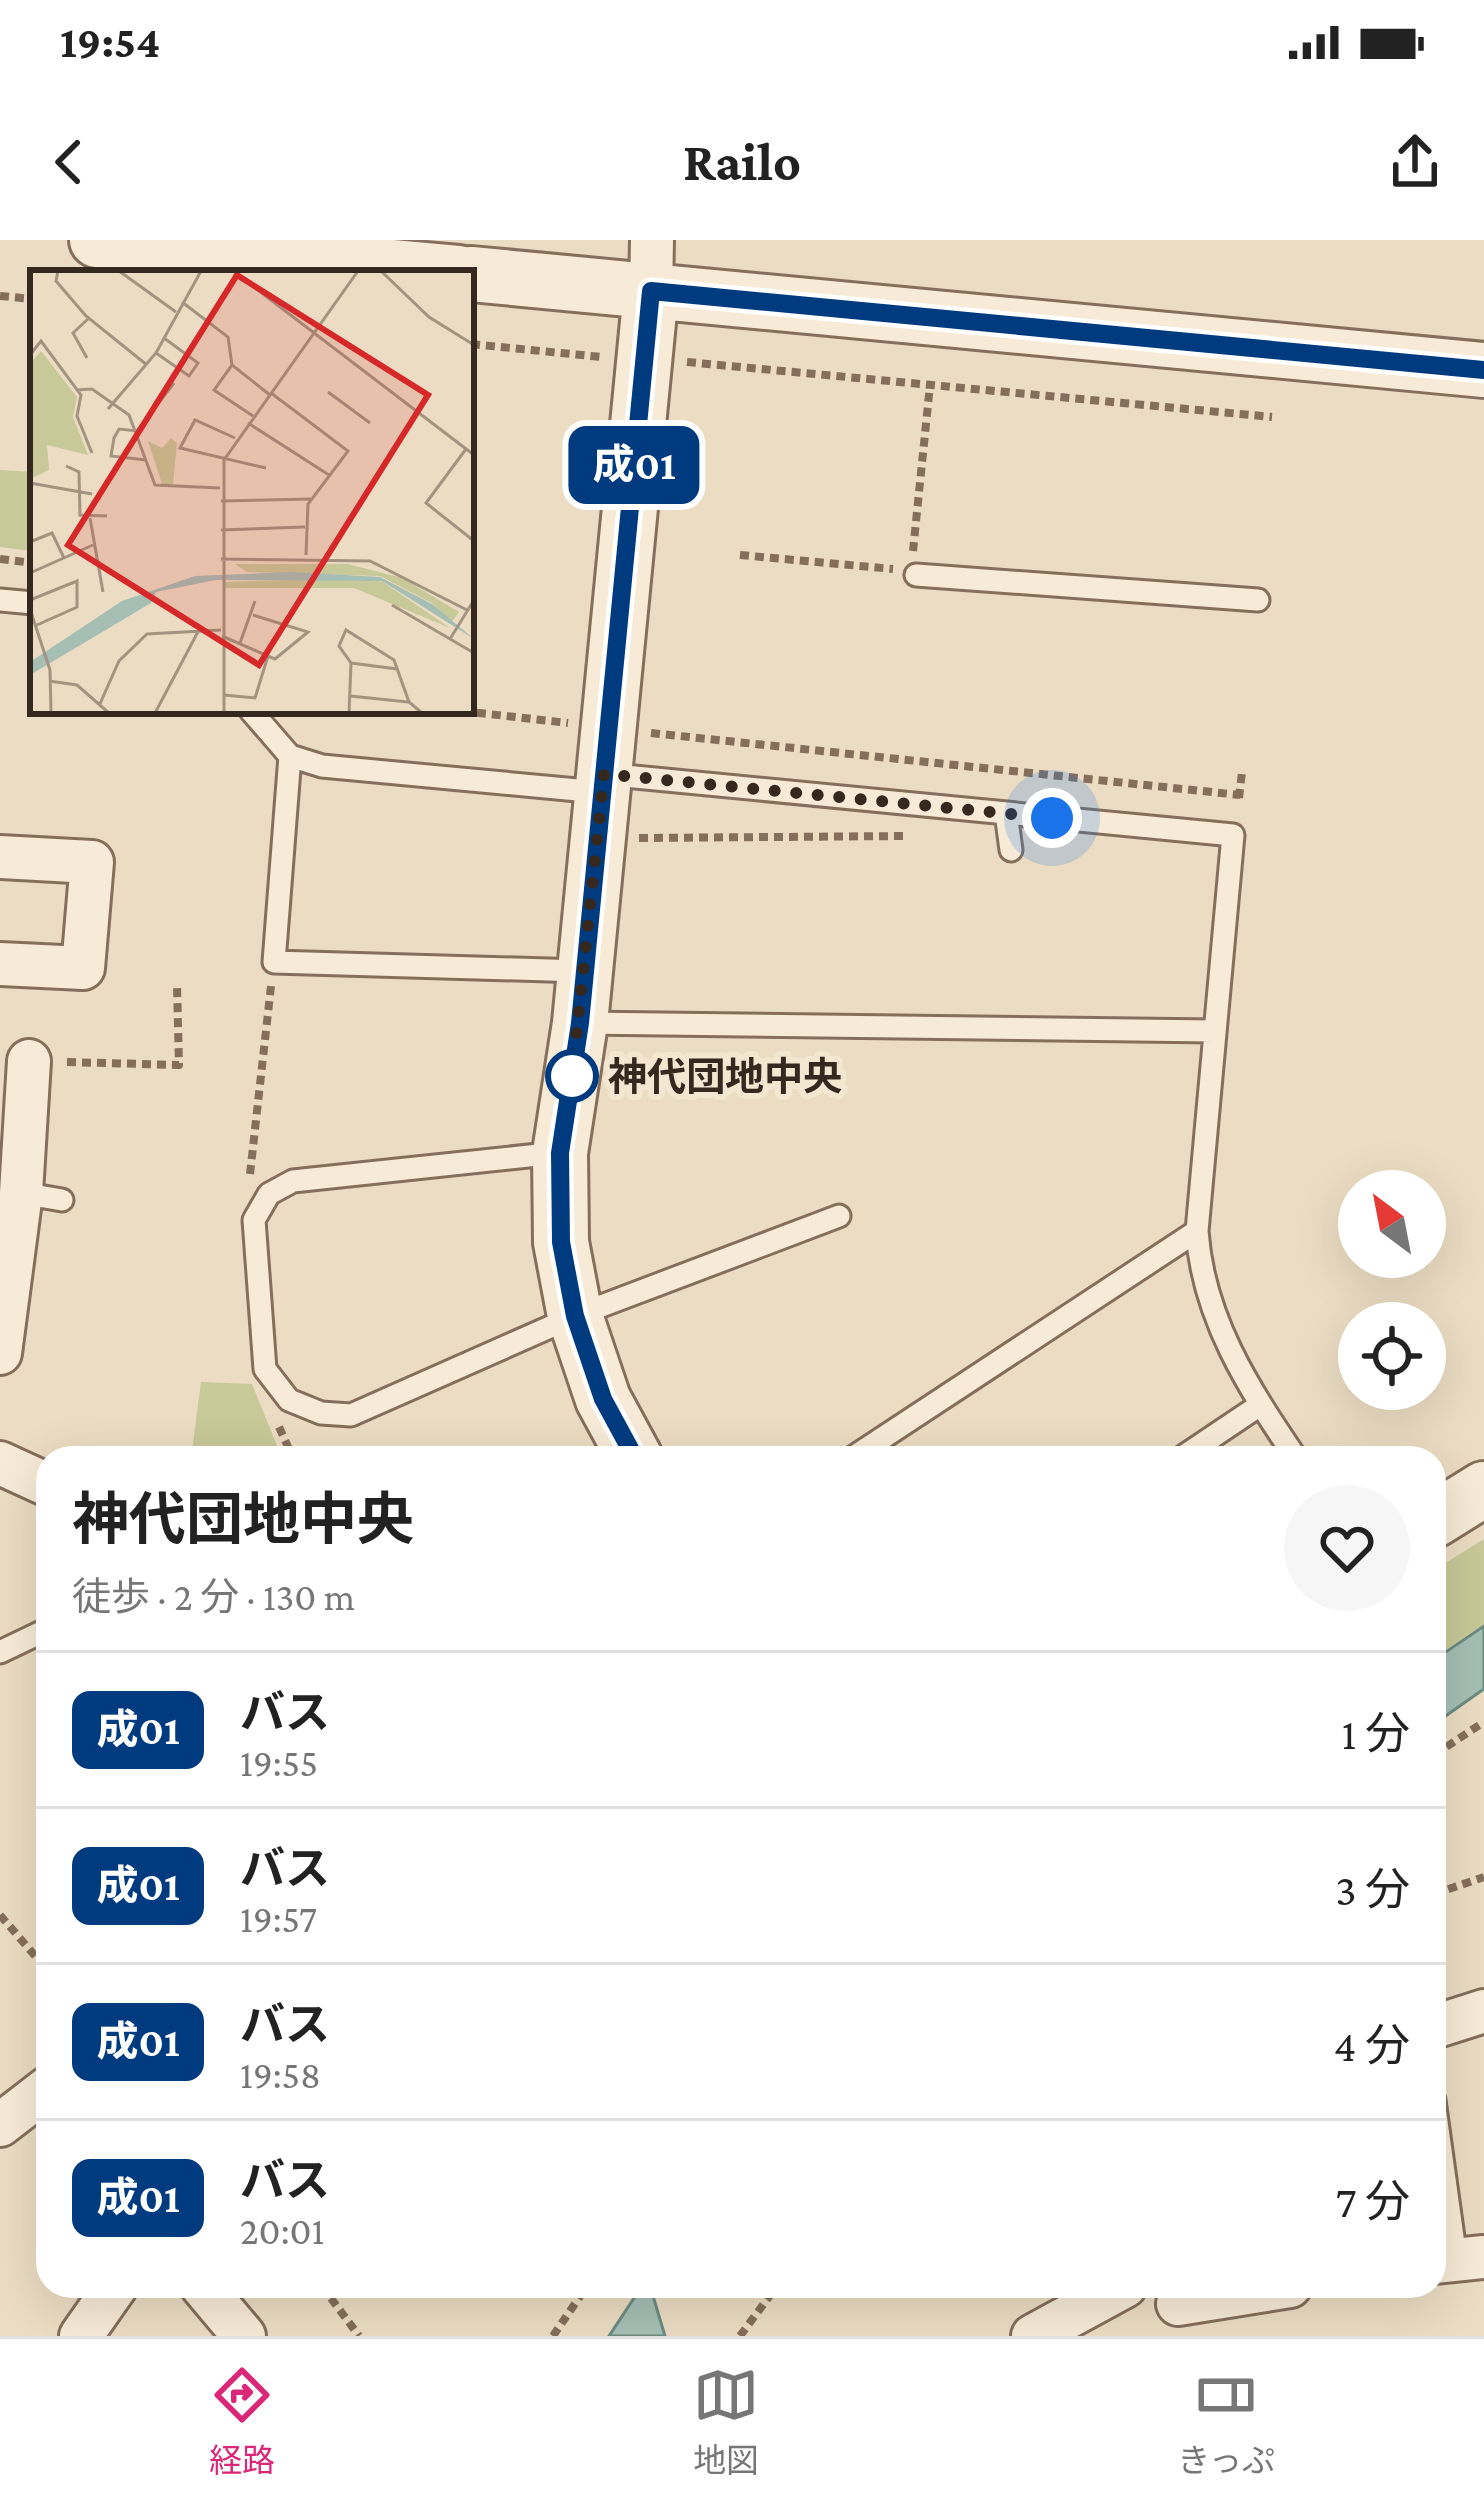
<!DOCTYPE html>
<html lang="ja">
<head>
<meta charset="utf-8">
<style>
  :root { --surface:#fff; --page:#f6f6f6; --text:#222; --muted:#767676; --line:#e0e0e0; --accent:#db2777 }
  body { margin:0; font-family:"Crimson Pro","Noto Sans JP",serif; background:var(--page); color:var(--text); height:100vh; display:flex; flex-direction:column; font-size:45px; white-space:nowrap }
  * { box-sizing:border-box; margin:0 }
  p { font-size:39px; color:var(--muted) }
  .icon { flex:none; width:66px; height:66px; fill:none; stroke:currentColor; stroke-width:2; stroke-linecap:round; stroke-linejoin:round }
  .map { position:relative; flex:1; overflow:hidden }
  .side { position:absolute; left:36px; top:1206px; width:1410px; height:852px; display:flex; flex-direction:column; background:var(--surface); border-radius:36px; box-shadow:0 12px 48px #0002 }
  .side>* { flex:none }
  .badge { padding:0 24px; border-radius:18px; font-size:42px; line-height:78px }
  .needle { width:78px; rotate:328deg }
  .buttons { position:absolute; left:1338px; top:930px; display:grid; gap:24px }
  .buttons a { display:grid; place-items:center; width:108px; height:108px; border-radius:50%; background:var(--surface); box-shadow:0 12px 48px #0002; font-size:60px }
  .you { position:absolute; width:60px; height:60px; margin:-30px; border:9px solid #fff; border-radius:50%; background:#1a73e8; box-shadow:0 0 0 18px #1a73e833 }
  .map>.badge { position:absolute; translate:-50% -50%; box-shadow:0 0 0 6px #fff }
  .round { display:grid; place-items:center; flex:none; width:126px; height:126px; border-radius:63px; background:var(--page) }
  .overview { display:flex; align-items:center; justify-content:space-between; height:204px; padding:0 36px }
  h1 { font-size:57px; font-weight:700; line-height:90px }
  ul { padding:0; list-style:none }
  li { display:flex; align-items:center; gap:36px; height:156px; padding:0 36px; border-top:3px solid var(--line) }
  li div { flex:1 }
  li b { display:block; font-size:45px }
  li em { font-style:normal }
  li .badge { min-width:132px; font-weight:700; text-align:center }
  .status { display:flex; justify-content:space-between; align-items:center; height:84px; padding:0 60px; background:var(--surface); direction:ltr }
  .status svg { height:33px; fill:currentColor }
  header { display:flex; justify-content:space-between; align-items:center; height:156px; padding:0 36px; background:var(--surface); font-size:54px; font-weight:700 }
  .menu { display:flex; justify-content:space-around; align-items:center; height:168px; border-top:3px solid var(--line); background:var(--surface); font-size:33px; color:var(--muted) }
  .menu a { display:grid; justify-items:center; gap:6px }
  .menu .active { color:var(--accent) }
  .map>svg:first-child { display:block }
  .green { fill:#c7c998 }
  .water { fill:#a5bfb5; stroke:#6c8c82; stroke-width:3 }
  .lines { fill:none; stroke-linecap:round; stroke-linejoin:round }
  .service-casing { stroke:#856e5b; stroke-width:27 }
  .minor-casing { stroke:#856e5b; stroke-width:48 }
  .tertiary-casing { stroke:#856e5b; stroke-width:60 }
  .path { stroke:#856e5b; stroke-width:8; stroke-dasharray:9 6; stroke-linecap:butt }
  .service { stroke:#f7ead6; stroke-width:21 }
  .minor { stroke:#f7ead6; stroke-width:42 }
  .tertiary { stroke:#f7ead6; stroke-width:54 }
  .line-casing { stroke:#fff; stroke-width:27 }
  .line { stroke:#003b80; stroke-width:18 }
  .walk { stroke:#35281e; stroke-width:12; stroke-dasharray:0 21.6 }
  .stop-dot { fill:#fff; stroke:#003b80; stroke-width:6 }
  .labels { text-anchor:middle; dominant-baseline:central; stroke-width:12; stroke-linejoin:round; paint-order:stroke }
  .stop-label { font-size:39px; font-weight:bold; fill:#35281e; stroke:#f3e7d2; text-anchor:start }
  .inset-road { fill:none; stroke:#a39481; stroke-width:3 }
  .view { fill:#d62828; fill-opacity:0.15; stroke:#d62828; stroke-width:6 }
  .inset-edge { fill:none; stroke:#35281e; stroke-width:6 }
</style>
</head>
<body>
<div class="status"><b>19:54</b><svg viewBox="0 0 49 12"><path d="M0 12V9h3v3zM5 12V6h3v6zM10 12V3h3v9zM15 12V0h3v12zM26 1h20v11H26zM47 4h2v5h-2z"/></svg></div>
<header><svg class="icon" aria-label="back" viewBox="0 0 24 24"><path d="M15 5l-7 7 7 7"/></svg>Railo<svg class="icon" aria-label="share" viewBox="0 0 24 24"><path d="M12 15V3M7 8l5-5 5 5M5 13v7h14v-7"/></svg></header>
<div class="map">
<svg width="1484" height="2096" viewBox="0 0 1484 2096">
  <rect width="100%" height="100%" fill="#ecdcc3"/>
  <path class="green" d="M0 230 33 232V311L0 307Z
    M201 1142 252 1144 282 1218H191Z
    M1484 1299V1384L1434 1418V1330Z"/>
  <path class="water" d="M1484 1386V1449L1434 1484V1420Z
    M642 2046H668L653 2056 665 2096H609Z"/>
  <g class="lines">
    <g class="service-casing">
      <path id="service" d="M916 335 1258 360
        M0 360 33 363
        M251 471 290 516 322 526 599 552
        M290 516 274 722 581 731
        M604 534 1233 595 1197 991C1203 1078 1248 1147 1296 1218
        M1006 573 1011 610
        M581 783 1214 791
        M557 913 293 941 269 954 254 980 265 1129 289 1160 321 1173 351 1175 575 1076 839 976
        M21 953 62 960
        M852 1218 1197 991
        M1181 1218 1260 1165
        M0 1412 48 1389
        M1434 1860 1456 2019"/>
    </g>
    <g class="minor-casing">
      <path id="minor" d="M651 51 652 0
        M0 617 92 622 83 728 0 724
        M0 1113 21 953 29 821
        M0 1223 48 1245
        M1434 1787 1484 1771
        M0 1885 48 1848
        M1434 2022 1484 2017
        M202 2046 244 2096
        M1178 2064 1290 2046
        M81 2096 116 2046
        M1033 2096 1125 2046"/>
    </g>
    <g class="tertiary-casing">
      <path id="tertiary" d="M97 0 458 33
        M471 34 1484 130
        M635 1218 603 1159 575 1076 561 1002 560 913 580 783 651 51
        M1434 1280 1484 1249"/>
    </g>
    <path class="path" d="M0 56 33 59
      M471 104 601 117
      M687 122 1272 177
      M913 311 930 145
      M740 315 893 329
      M0 319 33 323
      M462 471 568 483
      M651 493 1240 555
      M1239 558 1242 532
      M639 598 906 596
      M67 822 179 825 177 745
      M250 934 271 746
      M279 1187 293 1218
      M1434 1515 1484 1482
      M1434 1654 1484 1637
      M0 1675 48 1731
      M322 2046 359 2096
      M553 2096 587 2046
      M740 2096 777 2046"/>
    <use href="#service" class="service"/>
    <use href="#minor" class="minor"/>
    <use href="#tertiary" class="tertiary"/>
  </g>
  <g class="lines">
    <g class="line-casing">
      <path id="line" d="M635 1218 603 1159 575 1076 561 1002 560 913 580 783 651 51 1484 130"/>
    </g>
    <use href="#line" class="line"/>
    <path class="walk" d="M572 836 604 534 1052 578"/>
  </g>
  <circle class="stop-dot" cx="572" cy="836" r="24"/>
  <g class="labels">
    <g class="stop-label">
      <text x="608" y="836">神代団地中央</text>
    </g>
  </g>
  <g transform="translate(30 30)">
    <rect width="444" height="444" fill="#ecdcc3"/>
    <path d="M11 81 47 127 43 147 58 185 17 175 19 200 0 209V93ZM141 168 147 173 143 214H132L118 171 132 178ZM205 294H318L372 308 429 342 421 353 402 333 350 306 217 302ZM328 308 353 312 420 358 324 318H195V312Z" fill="#c7c998"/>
    <path d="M261 302 350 307 402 334 444 369 352 311 186 310 126 322 121 333 0 405V392L92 331 165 306Z" fill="#a5bfb5"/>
    <path class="inset-road" d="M28 1 26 11 56 46 117 95M89 1 146 42M203 1 444 185M351 1 399 47 444 75M152 32 198 67 202 95 240 125M126 83 159 106 168 93 134 68M0 85 11 71 51 125 47 146 62 183M57 88 43 63 59 48M202 95 184 120 223 146M47 120 62 119 99 145 125 215 190 218M298 122 340 153M241 123 318 181 278 234 276 285M78 139 126 83 171 1M218 153 299 205M205 168 165 150 150 178 236 198M436 179 396 233 444 271M116 190 81 186 84 168 89 159 107 161 144 113M36 196 49 202 50 245 77 246M0 213 62 224M191 231 281 229M60 248 73 322M191 260 275 257M0 272 22 263 34 288M191 289 340 291 437 340M0 303 63 275M0 330 47 311V337L7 355M362 335 444 383M0 339 20 400 21 443M192 366 238 386M420 369 444 330M210 373 225 331M321 393 367 399M19 411 47 415 79 443M194 425 225 428 238 386 245 389 278 362 223 345M320 426 378 432M69 436 89 391 117 364 191 360M125 443 170 358M194 443V190L328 1M319 443 321 393 309 376 316 360 364 390 379 432 392 443"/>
    <path class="view" d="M207 5 398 125 229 395 38 275Z"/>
    <rect width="444" height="444" class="inset-edge"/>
  </g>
</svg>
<div class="buttons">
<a><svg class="needle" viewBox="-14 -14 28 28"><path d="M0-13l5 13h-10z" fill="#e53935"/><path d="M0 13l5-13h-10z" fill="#767676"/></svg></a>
<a><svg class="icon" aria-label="locate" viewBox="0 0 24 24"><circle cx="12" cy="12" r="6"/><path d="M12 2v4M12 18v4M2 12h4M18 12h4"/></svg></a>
</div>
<div class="you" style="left:1052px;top:578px"></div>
<b class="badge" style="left:634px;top:225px;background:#003b80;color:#fff">成01</b>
<section class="side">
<div class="overview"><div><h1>神代団地中央</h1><p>徒歩 · 2 分 · 130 m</p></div><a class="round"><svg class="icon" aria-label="heart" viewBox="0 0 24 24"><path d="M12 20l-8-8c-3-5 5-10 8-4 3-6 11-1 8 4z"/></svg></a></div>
<ul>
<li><span class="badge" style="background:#003b80;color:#fff">成01</span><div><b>バス</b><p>19:55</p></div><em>1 分</em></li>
<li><span class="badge" style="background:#003b80;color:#fff">成01</span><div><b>バス</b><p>19:57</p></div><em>3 分</em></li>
<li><span class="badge" style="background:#003b80;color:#fff">成01</span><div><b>バス</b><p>19:58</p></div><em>4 分</em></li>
<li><span class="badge" style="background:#003b80;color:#fff">成01</span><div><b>バス</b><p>20:01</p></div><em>7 分</em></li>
</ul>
</section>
</div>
<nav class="menu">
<a class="active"><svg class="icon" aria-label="directions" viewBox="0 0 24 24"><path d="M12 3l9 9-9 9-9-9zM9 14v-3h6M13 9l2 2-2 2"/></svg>経路</a>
<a><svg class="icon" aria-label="map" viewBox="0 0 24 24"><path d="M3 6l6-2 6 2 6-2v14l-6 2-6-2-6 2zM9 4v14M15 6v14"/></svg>地図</a>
<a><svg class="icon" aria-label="tickets" viewBox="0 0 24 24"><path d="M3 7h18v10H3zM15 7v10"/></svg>きっぷ</a>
</nav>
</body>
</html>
